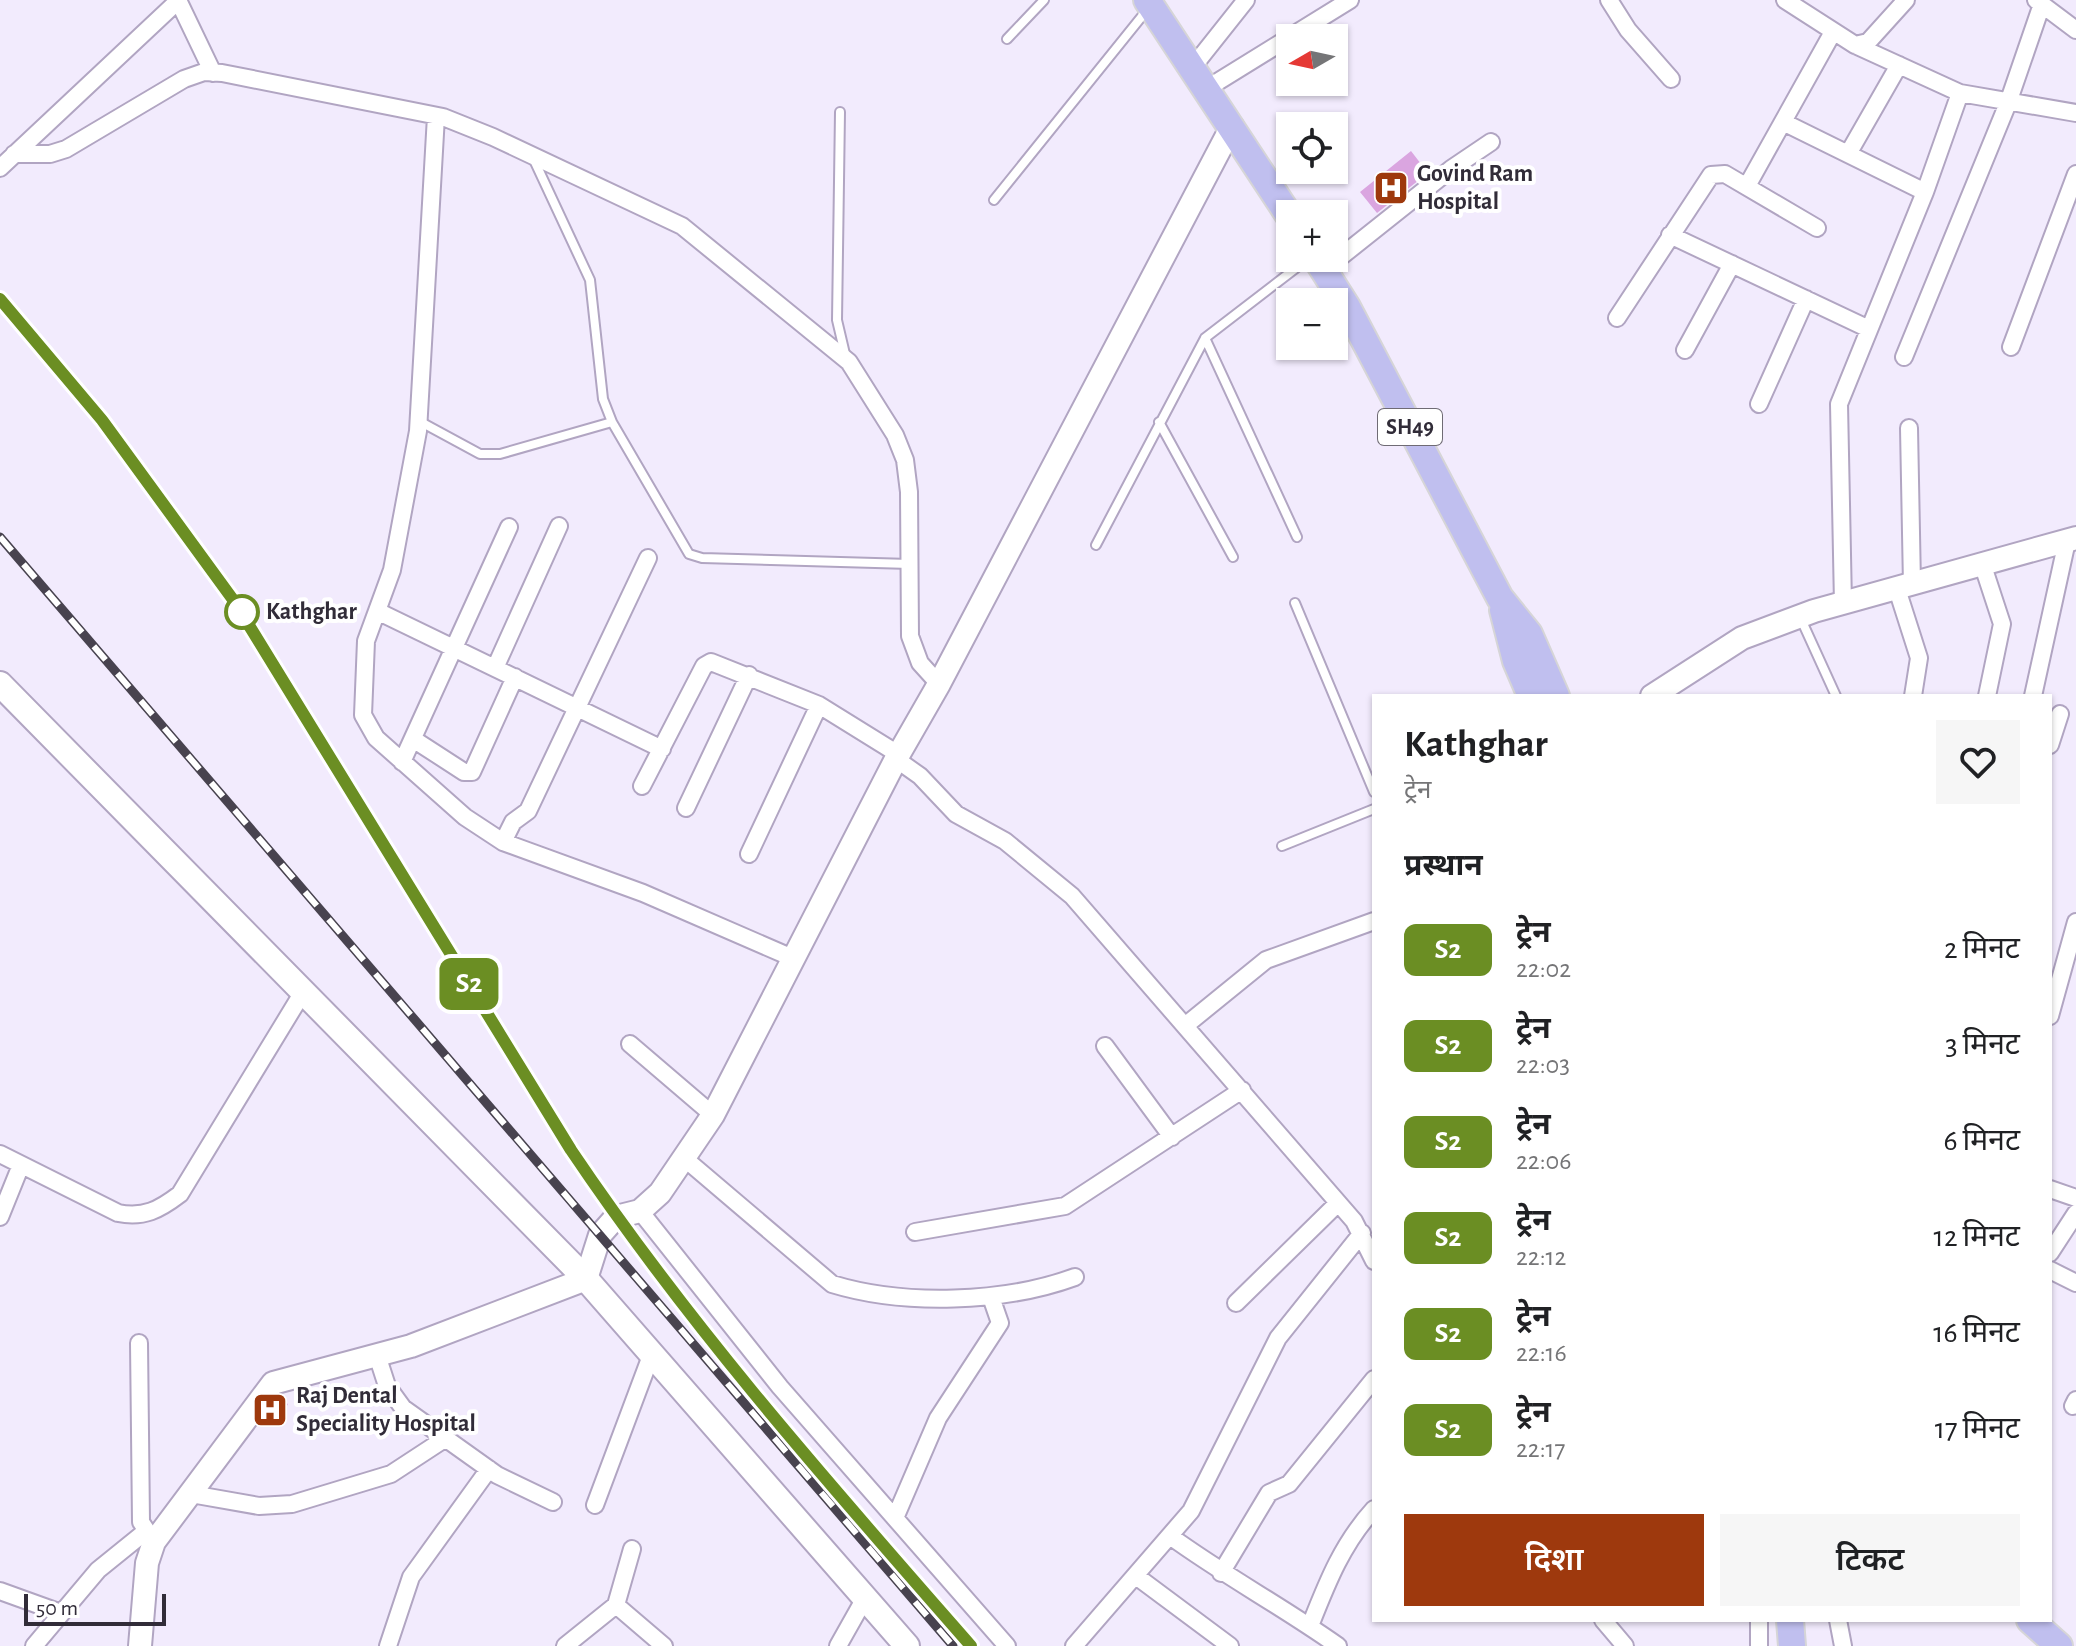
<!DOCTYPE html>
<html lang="hi">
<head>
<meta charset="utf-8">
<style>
  :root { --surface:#fff; --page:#f6f6f6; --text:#202124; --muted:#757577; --accent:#9e390d }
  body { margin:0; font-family:"Alegreya Sans","Noto Sans Devanagari",sans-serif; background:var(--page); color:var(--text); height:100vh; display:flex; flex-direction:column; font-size:30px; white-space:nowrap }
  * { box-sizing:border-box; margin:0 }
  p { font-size:26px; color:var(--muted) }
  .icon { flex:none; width:44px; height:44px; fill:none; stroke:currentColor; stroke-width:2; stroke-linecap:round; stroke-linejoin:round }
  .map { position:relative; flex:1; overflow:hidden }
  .details { position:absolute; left:1372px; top:694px; width:680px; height:928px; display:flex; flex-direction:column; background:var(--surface); border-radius:0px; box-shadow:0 2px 6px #0004 }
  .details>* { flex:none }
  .badge { padding:0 16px; border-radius:12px; font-size:28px; line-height:52px }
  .needle { width:52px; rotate:261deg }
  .fabs { position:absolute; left:1276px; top:24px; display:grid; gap:16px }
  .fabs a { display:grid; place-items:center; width:72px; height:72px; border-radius:0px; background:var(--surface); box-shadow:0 2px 6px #0004; font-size:40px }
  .scale { position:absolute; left:24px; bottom:20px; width:142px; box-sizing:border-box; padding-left:8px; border:4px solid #312c38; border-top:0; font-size:22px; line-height:28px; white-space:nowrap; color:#312c38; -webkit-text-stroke:6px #fff; paint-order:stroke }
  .map>.badge { position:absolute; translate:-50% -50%; box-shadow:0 0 0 4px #fff }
  h2 { padding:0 32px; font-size:30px; line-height:72px }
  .round { display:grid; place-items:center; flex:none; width:84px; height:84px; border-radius:0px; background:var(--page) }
  .overview { display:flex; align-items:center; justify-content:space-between; height:136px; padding:0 32px }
  h1 { font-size:38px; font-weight:600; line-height:60px }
  .action { display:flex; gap:16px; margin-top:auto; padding:16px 32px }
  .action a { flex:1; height:92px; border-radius:0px; background:var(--accent); color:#fff; font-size:32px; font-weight:600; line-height:92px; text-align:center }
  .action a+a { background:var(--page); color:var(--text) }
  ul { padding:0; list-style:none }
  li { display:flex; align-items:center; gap:24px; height:96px; padding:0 32px }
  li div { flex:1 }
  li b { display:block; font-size:30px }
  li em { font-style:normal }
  li .badge { min-width:88px; font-weight:700; text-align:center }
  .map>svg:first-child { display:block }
  .building { fill:#daa5e0 }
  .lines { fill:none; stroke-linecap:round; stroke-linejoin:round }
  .service-casing { stroke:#b1a5c2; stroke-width:12 }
  .minor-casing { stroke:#b1a5c2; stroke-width:20 }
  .tertiary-casing { stroke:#b1a5c2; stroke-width:26 }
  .secondary-casing { stroke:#b1a5c2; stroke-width:28 }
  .primary-casing { stroke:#d6d5d7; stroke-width:30 }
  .service { stroke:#fff; stroke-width:8 }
  .minor { stroke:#fff; stroke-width:16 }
  .tertiary { stroke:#fff; stroke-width:22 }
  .secondary { stroke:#fff; stroke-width:24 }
  .primary { stroke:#c0bfef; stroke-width:26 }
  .rail-casing { stroke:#48434f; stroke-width:9 }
  .rail { stroke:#fff; stroke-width:6; stroke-dasharray:18; stroke-linecap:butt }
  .line-casing { stroke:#fff; stroke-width:18 }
  .line { stroke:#6b8e23; stroke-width:12 }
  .stop-dot { fill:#fff; stroke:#6b8e23; stroke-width:4 }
  .labels { text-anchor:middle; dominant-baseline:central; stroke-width:8; stroke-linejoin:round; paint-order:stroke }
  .shield { fill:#fff; stroke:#6f6b74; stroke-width:2 }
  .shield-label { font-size:22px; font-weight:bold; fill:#312c38 }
  .poi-label { font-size:24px; font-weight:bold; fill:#312c38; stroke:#fff; text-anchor:start }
  .stop-label { font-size:24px; font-weight:bold; fill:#312c38; stroke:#fff; text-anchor:start }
</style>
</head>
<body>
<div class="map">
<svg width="2076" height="1646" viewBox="0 0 2076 1646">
  <rect width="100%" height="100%" fill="#f2ebfd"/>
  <path class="building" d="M1411 151 1428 173 1377 213 1360 192Z
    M279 1399 288 1404 276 1426 263 1419Z"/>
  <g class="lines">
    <g class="service-casing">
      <path id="service" d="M1007 39 1044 0
        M840 112 837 320 845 354
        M534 160 590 280 603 399 612 422 689 554 702 558 910 564
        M994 200 1147 10
        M1205 338 1297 537
        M419 421 480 454H500L612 422
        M1159 422 1233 557
        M1096 545 1205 338 1309 258
        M1295 603 1374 792
        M1800 617 1836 696
        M1282 846 1374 809"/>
    </g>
    <g class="minor-casing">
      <path id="minor" d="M178 0 213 73
        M1609 0 1628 30 1671 79
        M1785 0 1855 45 1868 42 1906 0
        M2036 0 2076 30
        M1855 45 1960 93 2076 113
        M1192 68 1246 0
        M1206 89 1350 0
        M436 116 418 431 392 570 366 641 363 715 376 738 465 817 503 842 643 893 795 959
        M1783 122 1925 192
        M14 154H50L66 149 184 79 204 72 222 73 443 117 493 137 682 226 849 362 895 435 905 460 909 492 910 636 920 663 939 684
        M1848 154 1899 65
        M0 168 179 0
        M1747 186 1833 32
        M1670 235 1869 329
        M1324 270 1451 169 1491 142
        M1617 318 1711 175 1725 174 1817 228
        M2011 347 2076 174
        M1685 350 1732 264
        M1904 357 2008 103 2042 4
        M1759 404 1806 299
        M1909 428 1912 585
        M1983 566 2002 624 1987 696
        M1897 589 1919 658 1913 696
        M1843 604 1839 404 1925 192 1960 93
        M377 611 662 749
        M495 668 559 526
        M2033 696 2067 541
        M413 739 464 772H472L515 677
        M2050 745 2060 714
        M896 759 920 776 956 814 1005 841 1072 896 1354 1221 1374 1261
        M402 762 509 527
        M642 786 704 666 711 662 819 705 898 754
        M686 808 749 675
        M503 842 513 822 528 811 648 558
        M749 854 819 705
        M2050 1016 2076 922
        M1186 1025 1266 960 1374 921
        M630 1044 713 1115
        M1105 1046 1172 1137
        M0 1154 118 1213C144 1218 159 1210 180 1194L303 992
        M684 1158 832 1284C904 1306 1004 1303 1075 1277
        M2050 1189 2076 1198
        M640 1211 780 1387 1007 1646
        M0 1217 21 1165
        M915 1232 1065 1206 1242 1090
        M2050 1253 2076 1213
        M2050 1270 2076 1283
        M1236 1303 1338 1203
        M139 1343 141 1522 154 1542
        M377 1355 387 1386 403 1408 497 1475 553 1502
        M2073 1406 2076 1400
        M191 1494 259 1506 292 1504 391 1474 446 1438
        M595 1505 652 1353
        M895 1518 938 1418 1000 1323 991 1297
        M1170 1536C1225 1576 1283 1607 1338 1646
        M1221 1573 1269 1493 1289 1484 1374 1379
        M1136 1576 1230 1646
        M0 1591 61 1613
        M616 1605 664 1646
        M1603 1620 1625 1646
        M1759 1620V1646
        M1838 1620 1843 1646
        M1310 1626C1327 1583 1342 1544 1374 1509
        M34 1646 98 1570 145 1532
        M388 1646 411 1577 489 1469
        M565 1646 616 1605 632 1549
        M838 1646 865 1598
        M1074 1646 1191 1511 1278 1338 1362 1233"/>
    </g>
    <g class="tertiary-casing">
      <path id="tertiary" d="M1652 696 1742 638 1814 611 2076 538
        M140 1646 147 1563 154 1542 273 1383 411 1346 586 1279 600 1235 616 1217 640 1211 660 1193 713 1115 896 759 939 684 1232 126"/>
    </g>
    <g class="secondary-casing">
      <path id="secondary" d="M0 684 586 1279 907 1646"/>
    </g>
    <g class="primary-casing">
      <path id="primary" d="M1147 0 1290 217
        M1316 258 1347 307 1500 598 1529 634 1556 696
        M1503 610 1516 661 1531 696
        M1790 1620 1792 1646
        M2030 1620 2059 1646"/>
    </g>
    <use href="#service" class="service"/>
    <use href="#minor" class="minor"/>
    <use href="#tertiary" class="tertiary"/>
    <use href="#secondary" class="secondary"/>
    <use href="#primary" class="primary"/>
    <g class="rail-casing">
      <path id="rail" d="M0 299 102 420 234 601 571 1150C690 1326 831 1486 971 1646
        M0 537 953 1646"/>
    </g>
    <use href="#rail" class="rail"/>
  </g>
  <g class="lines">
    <g class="line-casing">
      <path id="line" d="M0 299 102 420 234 601 571 1150C690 1327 831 1486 971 1646"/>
    </g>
    <use href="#line" class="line"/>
  </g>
  <defs>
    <g id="hospital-square" transform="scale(1.8)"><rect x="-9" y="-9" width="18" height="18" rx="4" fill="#9e390d" stroke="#fff"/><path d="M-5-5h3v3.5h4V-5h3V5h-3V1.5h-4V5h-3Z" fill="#fff"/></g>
  </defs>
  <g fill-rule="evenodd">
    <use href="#hospital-square" x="1391" y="188"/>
    <use href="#hospital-square" x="270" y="1410"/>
  </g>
  <circle class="stop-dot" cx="242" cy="612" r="16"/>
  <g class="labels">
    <rect class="shield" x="1378" y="409" width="64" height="36" rx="6"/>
    <g class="shield-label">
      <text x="1410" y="427">SH49</text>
    </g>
    <g class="poi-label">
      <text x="1417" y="174">Govind Ram<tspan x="1417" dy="28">Hospital</tspan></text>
      <text x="296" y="1396">Raj Dental<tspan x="296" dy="28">Speciality Hospital</tspan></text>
    </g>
    <g class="stop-label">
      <text x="266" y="612">Kathghar</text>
    </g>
  </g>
</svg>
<div class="fabs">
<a><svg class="needle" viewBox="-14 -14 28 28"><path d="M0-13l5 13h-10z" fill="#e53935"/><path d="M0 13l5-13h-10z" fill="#757577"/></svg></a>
<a><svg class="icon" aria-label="locate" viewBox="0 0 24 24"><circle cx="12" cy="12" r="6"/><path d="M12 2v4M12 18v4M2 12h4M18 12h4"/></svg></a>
<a>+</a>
<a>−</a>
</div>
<div class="scale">50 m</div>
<b class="badge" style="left:469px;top:984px;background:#6b8e23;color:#fff">S2</b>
<section class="details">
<div class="overview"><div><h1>Kathghar</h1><p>ट्रेन</p></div><a class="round"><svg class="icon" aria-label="heart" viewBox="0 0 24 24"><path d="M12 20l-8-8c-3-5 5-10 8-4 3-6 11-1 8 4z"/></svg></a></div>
<h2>प्रस्थान</h2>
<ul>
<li><span class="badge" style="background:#6b8e23;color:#fff">S2</span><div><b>ट्रेन</b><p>22:02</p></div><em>2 मिनट</em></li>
<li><span class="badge" style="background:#6b8e23;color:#fff">S2</span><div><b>ट्रेन</b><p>22:03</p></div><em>3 मिनट</em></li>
<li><span class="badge" style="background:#6b8e23;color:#fff">S2</span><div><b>ट्रेन</b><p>22:06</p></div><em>6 मिनट</em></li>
<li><span class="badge" style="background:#6b8e23;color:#fff">S2</span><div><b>ट्रेन</b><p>22:12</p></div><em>12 मिनट</em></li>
<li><span class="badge" style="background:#6b8e23;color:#fff">S2</span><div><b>ट्रेन</b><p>22:16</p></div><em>16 मिनट</em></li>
<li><span class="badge" style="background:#6b8e23;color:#fff">S2</span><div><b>ट्रेन</b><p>22:17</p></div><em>17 मिनट</em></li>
</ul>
<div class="action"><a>दिशा</a><a>टिकट</a></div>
</section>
</div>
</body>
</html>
